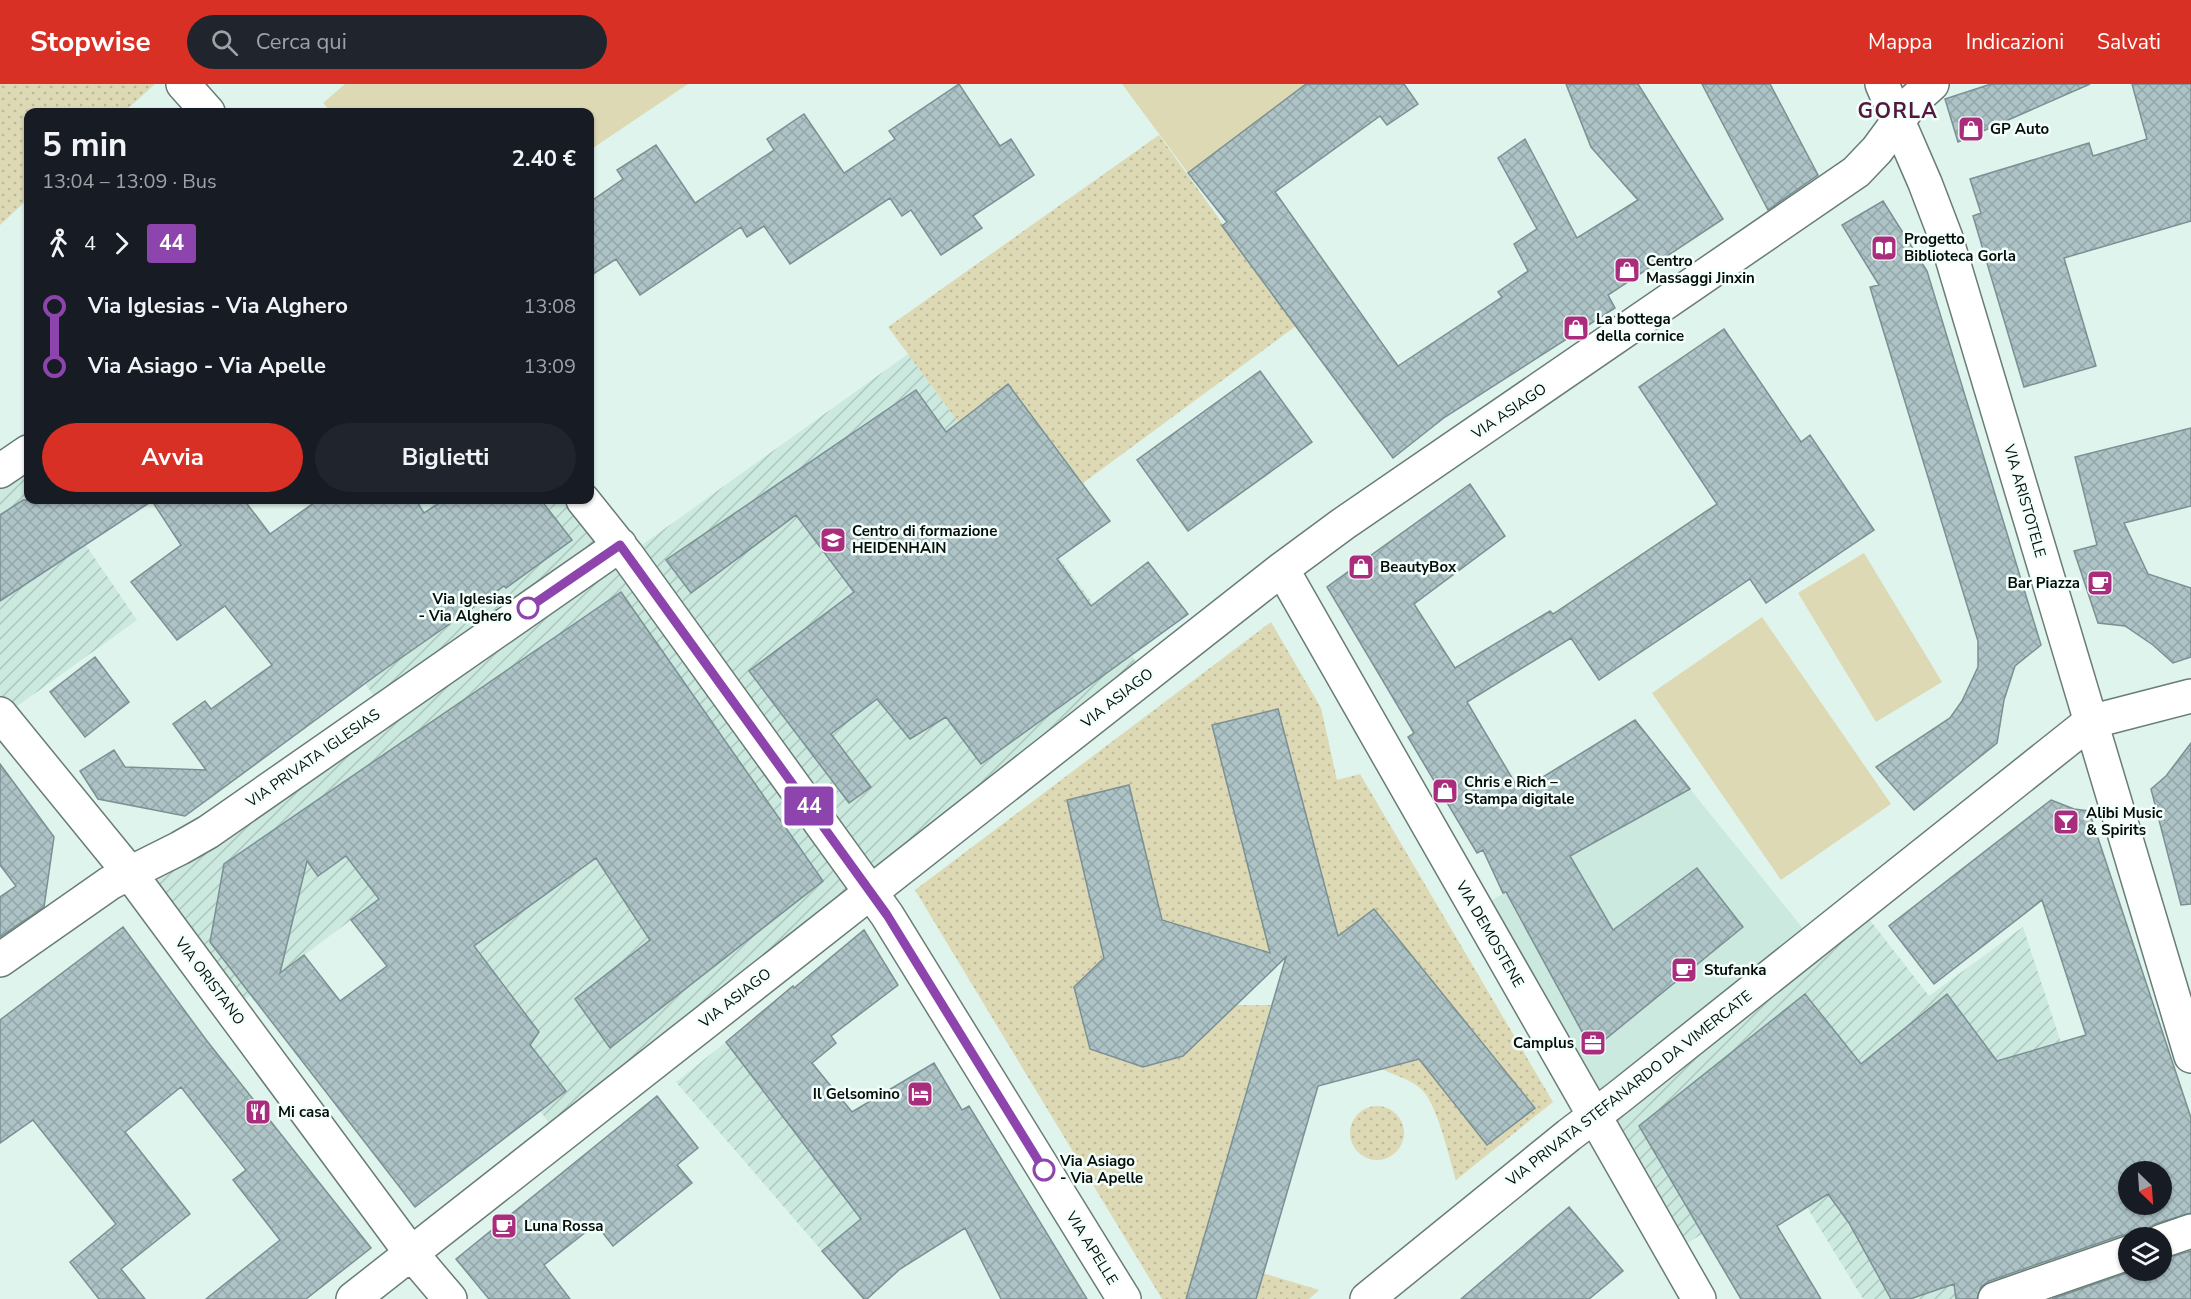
<!DOCTYPE html>
<html lang="it">
<head>
<meta charset="utf-8">
<style>
  :root { --surface:#171b24; --page:#20242c; --text:#f1f3f6; --muted:#9ea1a6; --accent:#d93025 }
  body { margin:0; font-family:"Nunito Sans",sans-serif; background:var(--page); color:var(--text); height:100vh; display:flex; flex-direction:column; font-size:22px; white-space:nowrap }
  * { box-sizing:border-box; margin:0 }
  p { font-size:20px; color:var(--muted) }
  .icon { flex:none; width:33px; height:33px; fill:none; stroke:currentColor; stroke-width:2; stroke-linecap:round; stroke-linejoin:round }
  .map { position:relative; flex:1; overflow:hidden }
  .drawer { position:absolute; left:24px; top:24px; width:570px; height:396px; display:flex; flex-direction:column; background:var(--surface); border-radius:12px; box-shadow:0 2px 4px #0004 }
  .drawer>* { flex:none }
  .badge { padding:0 12px; border-radius:4px; font-size:21px; line-height:39px }
  .needle { width:39px; rotate:155deg }
  .buttons { position:absolute; left:2118px; top:1077px; display:grid; gap:12px }
  .buttons a { display:grid; place-items:center; width:54px; height:54px; border-radius:50%; background:var(--surface); box-shadow:0 2px 4px #0004; font-size:30px }
  .map>.badge { position:absolute; translate:-50% -50%; box-shadow:0 0 0 3px #fff }
  .legs { display:flex; align-items:center; gap:9px; height:66px; padding:0 18px; font-size:20px }
  .legs p { margin-inline-start:auto }
  .headline { display:flex; align-items:center; justify-content:space-between; height:102px; padding:0 18px }
  h1 { font-size:33px; font-weight:700; line-height:45px }
  .action { display:flex; gap:12px; margin-top:auto; padding:12px 18px }
  .action a { flex:1; height:69px; border-radius:36px; background:var(--accent); color:#fff; font-size:24px; font-weight:700; line-height:69px; text-align:center }
  .action a+a { background:var(--page); color:var(--text) }
  ul { padding:0 18px; list-style:none }
  li { display:flex; align-items:center; gap:21px; height:60px; font-size:22px }
  li i { display:grid; place-items:center; width:9px; height:100%; margin:0 8px; background:currentColor }
  li i::after { content:''; width:15px; height:15px; margin:-8px; border:4px solid; border-radius:50%; background:var(--surface) }
  li p { margin-inline-start:auto }
  li:first-child i { background:linear-gradient(#0000 50%,currentColor 0) }
  li:last-child i { background:linear-gradient(currentColor 50%,#0000 0) }
  header { display:flex; align-items:center; gap:36px; box-sizing:border-box; height:84px; padding:0 30px; background:var(--accent); color:#fff }
  header strong { font-size:28px }
  nav { display:flex; gap:33px; margin-inline-start:auto; font-size:21px }
  .search { width:420px; height:54px; background:var(--page); display:flex; align-items:center; gap:15px; box-sizing:border-box; padding:0 21px; border-radius:33px; color:var(--muted); font-size:22px }
  .map>svg:first-child { display:block }
  .built { fill:#cbe9df }
  .industrial { fill:url(#industrial-furrows); fill-rule:evenodd }
  .grass { fill:url(#grass-dots) }
  .park { fill:#ddd9b5 }
  .building { fill:url(#building-cross-hatch); stroke:#7b9093; stroke-width:1.5; fill-rule:evenodd }
  .lines { fill:none; stroke-linecap:round; stroke-linejoin:round }
  .minor-casing { stroke:#697c76; stroke-width:36 }
  .minor { stroke:#fff; stroke-width:33 }
  .line-1-casing { stroke:#fff; stroke-width:14 }
  .line-1 { stroke:#8e44ad; stroke-width:9 }
  .stop-1-dot { fill:#fff; stroke:#8e44ad; stroke-width:3 }
  .labels { text-anchor:middle; dominant-baseline:central; stroke-width:5; stroke-linejoin:round; paint-order:stroke }
  .poi-label { font-size:15px; font-weight:bold; fill:#060d0b; stroke:#f2fffa; text-anchor:start }
  .street-label { font-size:15px; fill:#060d0b; stroke:#f2fffa }
  .stop-label { font-size:15px; font-weight:bold; fill:#060d0b; stroke:#f2fffa; text-anchor:end }
  .district-label { font-size:21px; font-weight:bold; letter-spacing:1.5px; fill:#53163c; stroke:#f2fffa }
</style>
</head>
<body>
<header>
<strong>Stopwise</strong>
<div class="search"><svg class="icon" aria-label="search" viewBox="0 0 24 24"><circle cx="10" cy="10" r="6"/><path d="M15 15l6 6"/></svg>Cerca qui</div>
<nav><a>Mappa</a><a>Indicazioni</a><a>Salvati</a></nav>
</header>
<div class="map">
<svg width="2191" height="1215" viewBox="0 0 2191 1215">
  <defs>
    <pattern id="industrial-furrows" width="10" height="10" patternUnits="userSpaceOnUse" patternTransform="scale(1.5)"><rect width="10" height="10" fill="#cbe9df"/><path d="M-1 1l2-2M0 10L10 0M9 11l2-2" fill="none" stroke="#adc7be"/></pattern>
    <pattern id="grass-dots" width="8" height="8" patternUnits="userSpaceOnUse" patternTransform="scale(1.5)"><rect width="8" height="8" fill="#ddd9b5"/><path d="M2 2h.1M6 6h.1" fill="none" stroke="#bcb99a" stroke-width="1.8" stroke-linecap="round"/></pattern>
    <pattern id="building-cross-hatch" width="8" height="8" patternUnits="userSpaceOnUse" patternTransform="scale(1.5)"><rect width="8" height="8" fill="#adc3c6"/><path d="M0 0l8 8M0 8l8-8" fill="none" stroke="#93a6a9"/></pattern>
  </defs>
  <rect width="100%" height="100%" fill="#dff4ec"/>
  <path class="built" d="M1690 705 1814 858 1594 1033 1476 825Z"/>
  <path class="industrial" d="M908 270 1146 591 559 1052 379 815 231 926 129 788 383 625 276 472 360 416H583L628 471Z
    M28 376V416H55L137 536 2 633 0 630V387Z
    M1859 822 1929 912 2023 843 2096 1065 2191 1031V1215H1863L1791 1097 1672 1168 1594 1033ZM2128 1088H2162V1120H2128ZM2128 1154H2162V1186H2128Z
    M726 958 861 1134 822 1167 676 998Z"/>
  <path class="grass" d="M0 0H155L124 28H28V115L0 141Z
    M1159 51 1296 242 1083 399 1009 301 959 339 888 243Z
    M1271 538 1321 624 1337 696 1360 690 1553 1018 1456 1096C1449 1074 1437 1017 1420 1004 1409 995 1394 991 1382 985L1419 975 1487 1061 1534 1025 1338 852 1278 625 1212 641 1270 869 1162 836 1129 701 1067 717 1099 854 1123 848 1126 860 1074 903 1090 965 1143 983 1222 921H1271L1187 1212 1195 1215H1162L915 806Z
    M1350 1049a27 27 0 1 1 54 0a27 27 0 1 1-54 0Z
    M1263 1189 1319 1206 1309 1215H1256Z"/>
  <path class="park" d="M345 0H688L590 66V28H331L323 19Z
    M1122 0H1306L1188 89Z
    M1864 469 1942 598 1876 638 1798 509Z
    M1762 533 1891 720 1781 796 1652 609Z"/>
  <path class="building" d="M959 0 1000 62 1011 55 1034 91 973 132 982 144 941 171 911 126 902 132 890 114 790 180 764 142 747 153 741 143 640 211 616 175 590 192V118L623 95 617 86 656 61 695 119 774 66 767 55 804 30 844 89 895 55 889 47Z
    M1306 0H1404L1418 20 1387 41 1380 32 1275 108 1398 282 1502 213 1498 208 1528 187 1514 160 1537 145 1498 74 1525 55 1577 154 1638 116 1591 63 1566 0H1638L1723 135 1608 211 1615 224 1445 333 1393 374 1222 142 1227 138 1188 89Z
    M1702 0H1770L1818 91 1768 126Z
    M1991 0H2090L1958 58 1945 15Z
    M2132 0H2191V137L2064 174 2096 282 2024 303 1973 132 1981 129 1970 95 2089 59 2093 72 2147 55Z
    M1883 117 1927 187 2041 561 2015 582 2004 616 1997 659 1914 726 1876 683 1950 634 1962 617 1978 583V557L1870 203 1879 201 1842 141Z
    M1724 245 1801 358 1810 351 1874 446 1766 519 1750 495 1599 596 1571 554 1467 618 1515 699 1526 693 1530 701 1635 636 1690 705 1570 772 1613 846 1697 784 1743 843 1592 966 1506 808 1503 809 1483 766 1477 769 1408 653 1414 649 1327 503 1470 400 1505 452 1414 520 1455 584 1550 527 1553 530 1717 420 1639 303Z
    M1260 287 1312 358 1188 447 1137 376Z
    M1008 300 1110 437 1057 475 1091 522 1148 478 1188 530 981 680 946 633 910 655 877 615 831 650 871 703 849 719 749 587 854 508 796 431 691 509 666 476 916 306 946 348Z
    M2191 344V422L2124 439 2148 490 2191 504V573L2173 579 2153 561 2125 542 2098 539 2074 467 2097 461 2075 373Z
    M23 416H244L270 450 318 416H416L424 429 444 416H541L572 456 506 504 504 502 378 590 185 732 98 715 80 687 114 666 125 683 206 686 173 640 205 617 211 625 272 581 225 522 177 556 131 498 181 461 152 417 0 517V431Z
    M621 508 823 797 610 964 575 915 650 856 596 774 474 862 539 948 530 961 566 1007 415 1123 210 858 224 780ZM346 772 379 815 351 836 387 882 340 917 304 871 280 889 307 777 318 792Z
    M95 573 129 618 85 653 50 608Z
    M1278 625 1338 852 1374 825 1535 1024 1487 1061 1419 975 1318 1002 1256 1215H1186L1286 873 1183 972 1143 983 1090 965 1074 903 1104 874 1067 716 1129 701 1162 836 1270 869 1212 641Z
    M2191 659V820L2181 821 2151 705 2166 692Z
    M0 680 54 753 44 823 0 853V813L16 802 0 781Z
    M2051 716 2074 725 2089 727 2191 1034V1129L2155 1140 2148 1145 2144 1154 2131 1151H2122L1989 1197 1981 1203 1977 1215H1956L1954 1200 1910 1215H1891L1849 1139 1828 1110 1777 1142 1821 1215H1741L1639 1042 1805 910 1861 980 1947 910 1997 977 2086 951 2042 816 1934 900 1889 842ZM2128 1088H2162V1120H2128Z
    M123 843 207 957 371 1164 306 1215H206L280 1156 233 1096 246 1086 181 1003 125 1048 190 1130 121 1185 145 1215H99L70 1178 116 1140 33 1036 0 1059V936Z
    M864 846 898 901 831 952 836 959 812 979 852 1028 934 979 962 1026 969 1022 1087 1215H1001L965 1144 900 1185 867 1215H864L822 1167 861 1135 726 958 793 902 794 904Z
    M657 1012 698 1064 677 1081 692 1099 613 1162 596 1140 544 1181 570 1215H489L456 1175Z
    M1569 1123 1623 1187 1589 1215H1461Z
    M2191 1167V1215H2052L2135 1186H2162V1175Z"/>
  <g class="lines">
    <g class="minor-casing">
      <path id="minor" d="M183 0 208 28
        M1882 0 1925 99 1946 154 2191 972
        M0 387 28 368
        M583 416 627 471 887 831 1124 1215
        M1282 485 1699 1215
        M0 630 129 788 411 1169 450 1215
        M0 876 110 799 180 764 208 748 620 461
        M2162 1157 2191 1147
        M353 1215 1282 485 1343 440 1856 88 1877 66 1913 17 1932 0
        M1367 1215 1569 1051 1619 1013 2090 638 2191 612
        M1995 1215 2128 1169"/>
    </g>
    <use href="#minor" class="minor"/>
  </g>
  <g class="lines">
    <g class="line-1-casing">
      <path id="line-1" d="M528 524 620 461 887 831 1044 1086"/>
    </g>
    <use href="#line-1" class="line-1"/>
  </g>
  <defs>
    <g id="shop-square" transform="scale(1.35)"><rect x="-9" y="-9" width="18" height="18" rx="4" fill="#aa2c7c" stroke="#f2fffa"/><path d="M-5-2.5h2.3a2.7 3.5 0 0 1 5.4 0H5L5.5 6h-11ZM-1.5-2.5h3a1.5 2.3 0 0 0-3 0Z" fill="#fff"/></g>
    <g id="library-square" transform="scale(1.35)"><rect x="-9" y="-9" width="18" height="18" rx="4" fill="#aa2c7c" stroke="#f2fffa"/><path d="M-6-4Q-3-5.5-.7-3.5V5Q-3 3-6 4ZM6-4Q3-5.5 .7-3.5V5Q3 3 6 4Z" fill="#fff"/></g>
    <g id="school-square" transform="scale(1.35)"><rect x="-9" y="-9" width="18" height="18" rx="4" fill="#aa2c7c" stroke="#f2fffa"/><path d="M0-5L7-2L0 1L-7-2ZM-4 1L0 2.5L4 1V4Q0 6-4 4Z" fill="#fff"/></g>
    <g id="cafe-square" transform="scale(1.35)"><rect x="-9" y="-9" width="18" height="18" rx="4" fill="#aa2c7c" stroke="#f2fffa"/><path d="M-5.5-4.5H6V0H3Q3 3.5 0 3.5H-2.5Q-5.5 3.5-5.5 0ZM3-3.2v2h1.7v-2ZM-6 4.5H4V6H-6Z" fill="#fff"/></g>
    <g id="bar-square" transform="scale(1.35)"><rect x="-9" y="-9" width="18" height="18" rx="4" fill="#aa2c7c" stroke="#f2fffa"/><path d="M-6-5H6L.8 .8V4.5H3.5V6h-7V4.5H-.8V.8Z" fill="#fff"/></g>
    <g id="office-square" transform="scale(1.35)"><rect x="-9" y="-9" width="18" height="18" rx="4" fill="#aa2c7c" stroke="#f2fffa"/><path d="M-6-3h4V-5.5h4V-3h4V5H-6ZM-1-4.5V-3h2v-1.5ZM-6 0V1H6V0Z" fill="#fff"/></g>
    <g id="hotel-square" transform="scale(1.35)"><rect x="-9" y="-9" width="18" height="18" rx="4" fill="#aa2c7c" stroke="#f2fffa"/><path d="M-6-4.5h1.5V1H6V5H4.5V3h-9V5H-6ZM-4 0a1.8 1.8 0 1 1 3.6 0ZM.5 0V-2.5h3Q6-2.5 6 0Z" fill="#fff"/></g>
    <g id="restaurant-square" transform="scale(1.35)"><rect x="-9" y="-9" width="18" height="18" rx="4" fill="#aa2c7c" stroke="#f2fffa"/><path d="M-5-6h1v4h1v-4h1v4h1v-4h1v5L-1.5 .5V6h-2V.5L-5-1ZM5-6V6H3V1.5H1.5Q1.5-4 5-6Z" fill="#fff"/></g>
  </defs>
  <g fill-rule="evenodd">
    <use href="#shop-square" x="1971" y="45"/>
    <use href="#library-square" x="1884" y="164"/>
    <use href="#shop-square" x="1627" y="186"/>
    <use href="#shop-square" x="1576" y="244"/>
    <use href="#school-square" x="833" y="456"/>
    <use href="#shop-square" x="1361" y="483"/>
    <use href="#cafe-square" x="2100" y="499"/>
    <use href="#shop-square" x="1445" y="707"/>
    <use href="#bar-square" x="2066" y="738"/>
    <use href="#cafe-square" x="1684" y="886"/>
    <use href="#office-square" x="1593" y="959"/>
    <use href="#hotel-square" x="920" y="1010"/>
    <use href="#restaurant-square" x="258" y="1028"/>
    <use href="#cafe-square" x="504" y="1142"/>
  </g>
  <g class="stop-1-dot">
    <circle cx="528" cy="524" r="10"/>
    <circle cx="1044" cy="1086" r="10"/>
  </g>
  <g class="labels">
    <g class="poi-label">
      <text x="1990" y="45">GP Auto</text>
      <text x="1904" y="155">Progetto<tspan x="1904" dy="17">Biblioteca Gorla</tspan></text>
      <text x="1646" y="177">Centro<tspan x="1646" dy="17">Massaggi Jinxin</tspan></text>
      <text x="1596" y="235">La bottega<tspan x="1596" dy="17">della cornice</tspan></text>
      <text x="852" y="447">Centro di formazione<tspan x="852" dy="17">HEIDENHAIN</tspan></text>
      <text x="1380" y="483">BeautyBox</text>
      <text x="2080" y="499" text-anchor="end">Bar Piazza</text>
      <text x="1464" y="698">Chris e Rich –<tspan x="1464" dy="17">Stampa digitale</tspan></text>
      <text x="2086" y="729">Alibi Music<tspan x="2086" dy="17">&amp; Spirits</tspan></text>
      <text x="1704" y="886">Stufanka</text>
      <text x="1574" y="959" text-anchor="end">Camplus</text>
      <text x="900" y="1010" text-anchor="end">Il Gelsomino</text>
      <text x="278" y="1028">Mi casa</text>
      <text x="524" y="1142">Luna Rossa</text>
    </g>
    <g class="street-label">
      <text transform="translate(1509 327) rotate(-34)">VIA ASIAGO</text>
      <text transform="translate(2025 417) rotate(74)">VIA ARISTOTELE</text>
      <text transform="translate(1117 614) rotate(-38)">VIA ASIAGO</text>
      <text transform="translate(313 674) rotate(-35)">VIA PRIVATA IGLESIAS</text>
      <text transform="translate(1490 850) rotate(60)">VIA DEMOSTENE</text>
      <text transform="translate(210 897) rotate(53)">VIA ORISTANO</text>
      <text transform="translate(735 914) rotate(-38)">VIA ASIAGO</text>
      <text transform="translate(1629 1004) rotate(-38)">VIA PRIVATA STEFANARDO DA VIMERCATE</text>
      <text transform="translate(1092 1164) rotate(58)">VIA APELLE</text>
    </g>
    <g class="stop-label">
      <text x="512" y="515">Via Iglesias<tspan x="512" dy="17">- Via Alghero</tspan></text>
      <text x="1060" y="1077" text-anchor="start">Via Asiago<tspan x="1060" dy="17">- Via Apelle</tspan></text>
    </g>
    <g class="district-label">
      <text x="1898" y="27">GORLA</text>
    </g>
  </g>
</svg>
<div class="buttons">
<a><svg class="needle" viewBox="-14 -14 28 28"><path d="M0-13l5 13h-10z" fill="#e53935"/><path d="M0 13l5-13h-10z" fill="#9ea1a6"/></svg></a>
<a><svg class="icon" aria-label="layers" viewBox="0 0 24 24"><path d="M12 4l9 5-9 5-9-5zM3 14l9 5 9-5"/></svg></a>
</div>
<b class="badge" style="left:809px;top:722px;background:#8e44ad;color:#fff">44</b>
<section class="drawer">
<div class="headline"><div><h1>5 min</h1><p>13:04 – 13:09 · Bus</p></div><b>2.40 €</b></div>
<div class="legs"><svg class="icon" aria-label="walk" viewBox="0 0 24 24"><circle cx="13" cy="4" r="2"/><path d="M13 8l-2 6 4 7M11 14l-3 7M7 12l3-4h3l4 4"/></svg>4<svg class="icon" aria-label="forward" viewBox="0 0 24 24"><path d="M9 5l7 7-7 7"/></svg><b class="badge" style="background:#8e44ad;color:#fff">44</b></div>
<ul>
<li><i style="color:#8e44ad"></i><b>Via Iglesias - Via Alghero</b><p>13:08</p></li>
<li><i style="color:#8e44ad"></i><b>Via Asiago - Via Apelle</b><p>13:09</p></li>
</ul>
<div class="action"><a>Avvia</a><a>Biglietti</a></div>
</section>
</div>
</body>
</html>
